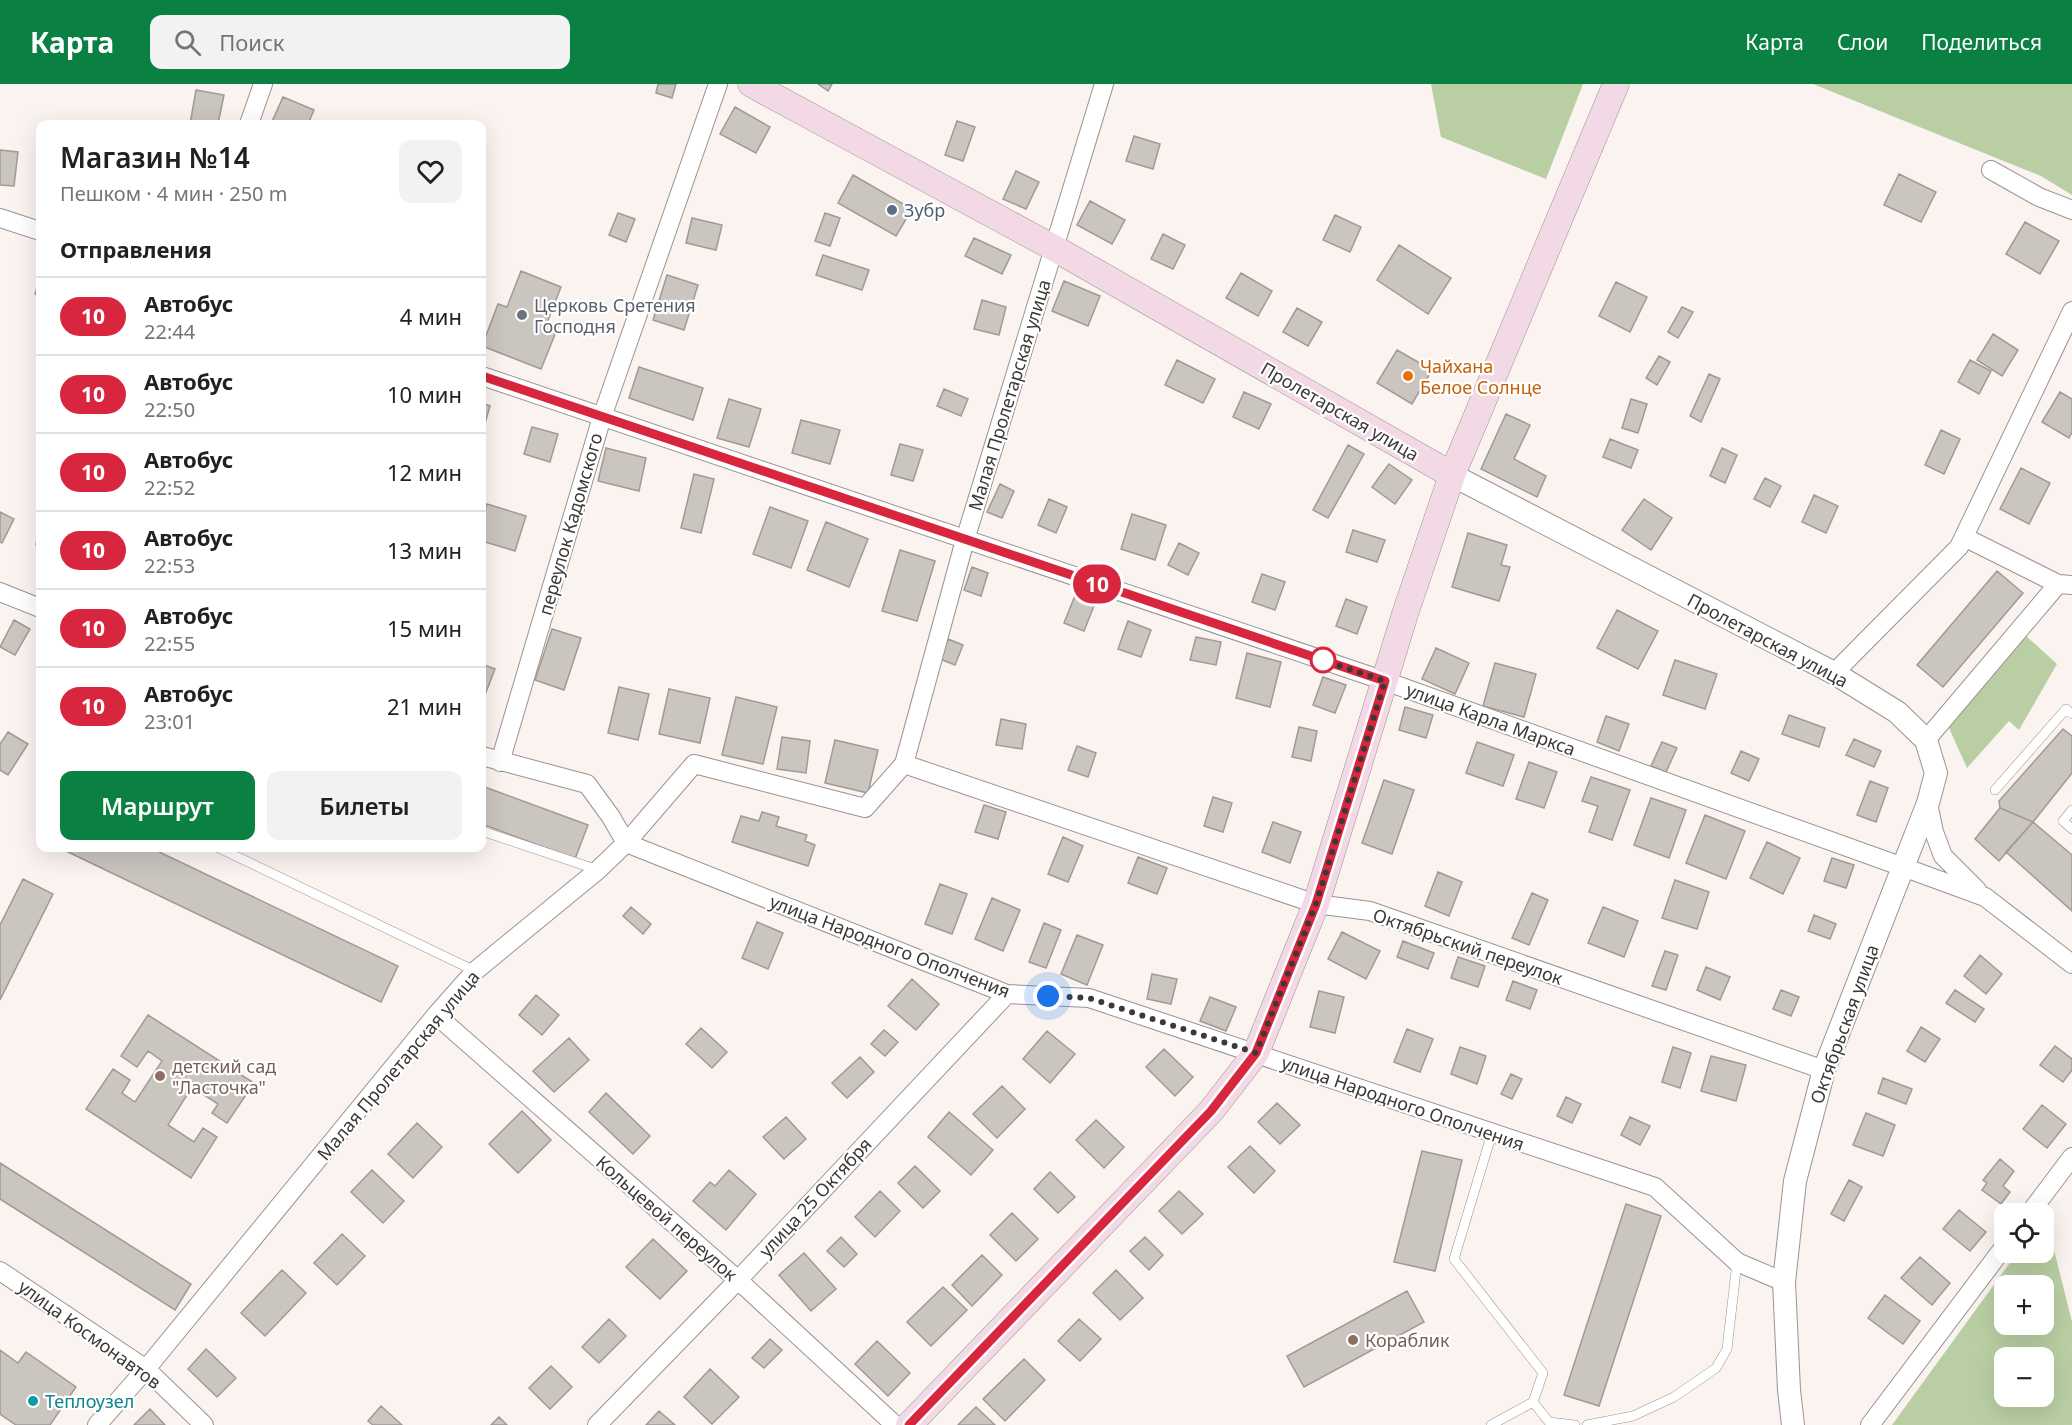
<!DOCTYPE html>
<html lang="ru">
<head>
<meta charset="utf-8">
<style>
  :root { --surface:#fff; --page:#f2f2f2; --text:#202124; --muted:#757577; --line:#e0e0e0; --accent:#0b8043 }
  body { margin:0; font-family:"Noto Sans",sans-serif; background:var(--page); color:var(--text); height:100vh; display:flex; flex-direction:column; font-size:22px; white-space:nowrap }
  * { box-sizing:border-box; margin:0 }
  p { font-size:20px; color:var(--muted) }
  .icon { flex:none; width:33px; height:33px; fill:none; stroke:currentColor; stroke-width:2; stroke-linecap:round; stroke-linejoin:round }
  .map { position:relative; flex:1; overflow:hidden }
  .panel { position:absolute; left:36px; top:36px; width:450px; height:732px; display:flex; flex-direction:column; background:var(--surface); border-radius:12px; box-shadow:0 6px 24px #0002 }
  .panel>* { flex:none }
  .badge { padding:0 12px; border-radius:20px; font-size:21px; line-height:39px }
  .buttons { position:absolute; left:1994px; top:1119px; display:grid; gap:12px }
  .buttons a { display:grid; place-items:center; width:60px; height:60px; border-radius:12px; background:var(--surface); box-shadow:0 6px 24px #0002; font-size:30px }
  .you { position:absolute; width:30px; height:30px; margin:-15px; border:4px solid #fff; border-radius:50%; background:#1a73e8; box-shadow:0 0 0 9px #1a73e833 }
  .map>.badge { position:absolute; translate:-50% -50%; box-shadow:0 0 0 3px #fff }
  h2 { padding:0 24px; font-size:22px; line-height:54px }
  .round { display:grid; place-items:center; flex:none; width:63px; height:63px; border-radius:12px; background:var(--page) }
  .summary { display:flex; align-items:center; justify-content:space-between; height:102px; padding:0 24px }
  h1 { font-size:28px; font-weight:600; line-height:45px }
  .cta { display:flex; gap:12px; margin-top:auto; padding:12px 24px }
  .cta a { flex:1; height:69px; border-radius:12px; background:var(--accent); color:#fff; font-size:24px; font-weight:600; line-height:69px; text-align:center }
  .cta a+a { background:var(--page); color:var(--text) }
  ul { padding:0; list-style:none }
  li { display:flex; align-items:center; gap:18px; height:78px; padding:0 24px; border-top:2px solid var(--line) }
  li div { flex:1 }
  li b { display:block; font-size:22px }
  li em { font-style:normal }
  li .badge { min-width:66px; font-weight:700; text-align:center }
  header { display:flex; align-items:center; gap:36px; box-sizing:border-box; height:84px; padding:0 30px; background:var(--accent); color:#fff }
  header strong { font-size:28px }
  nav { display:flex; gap:33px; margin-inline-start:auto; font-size:21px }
  .search { width:420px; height:54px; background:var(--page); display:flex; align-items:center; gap:15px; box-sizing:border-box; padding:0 21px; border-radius:12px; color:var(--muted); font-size:22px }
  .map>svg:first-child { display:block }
  .green { fill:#b9cfa3; fill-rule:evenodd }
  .building { fill:#cbc5c0; stroke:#a09995; stroke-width:1.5 }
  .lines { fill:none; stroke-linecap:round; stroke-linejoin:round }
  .service-casing { stroke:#9a938f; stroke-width:10 }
  .minor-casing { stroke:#9a938f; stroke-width:20 }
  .tertiary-casing { stroke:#9a938f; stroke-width:24 }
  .secondary-casing { stroke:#9a938f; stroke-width:27 }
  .service { stroke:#fff; stroke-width:9 }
  .minor { stroke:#fff; stroke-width:18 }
  .tertiary { stroke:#fff; stroke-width:22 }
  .secondary { stroke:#f3d9e5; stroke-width:26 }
  .line-casing { stroke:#fff; stroke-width:14 }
  .line { stroke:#d7263d; stroke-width:9 }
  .walk { stroke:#3b3837; stroke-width:6; stroke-dasharray:0 10.8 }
  .service-dot { fill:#5c6f8a; stroke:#fff; stroke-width:2 }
  .worship-dot { fill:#6b7280; stroke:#fff; stroke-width:2 }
  .food-dot { fill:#e8710a; stroke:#fff; stroke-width:2 }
  .stop-dot { fill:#fff; stroke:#d7263d; stroke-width:3 }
  .education-dot { fill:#8d6e63; stroke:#fff; stroke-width:2 }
  .culture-dot { fill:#0f9aa8; stroke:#fff; stroke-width:2 }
  .labels { text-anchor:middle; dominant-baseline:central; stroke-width:4.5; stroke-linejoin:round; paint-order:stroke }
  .service-label { font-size:18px; fill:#4e5e75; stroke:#fff; text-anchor:start }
  .worship-label { font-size:18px; fill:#5b616d; stroke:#fff; text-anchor:start }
  .food-label { font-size:18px; fill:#c56008; stroke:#fff; text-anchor:start }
  .street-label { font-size:18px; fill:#3b3837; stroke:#fff }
  .education-label { font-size:18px; fill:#785e54; stroke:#fff; text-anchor:start }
  .culture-label { font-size:18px; fill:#0d838f; stroke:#fff; text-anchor:start }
</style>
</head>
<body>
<header>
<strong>Карта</strong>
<div class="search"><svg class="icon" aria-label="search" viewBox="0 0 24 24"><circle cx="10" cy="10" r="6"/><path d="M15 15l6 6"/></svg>Поиск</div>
<nav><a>Карта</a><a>Слои</a><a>Поделиться</a></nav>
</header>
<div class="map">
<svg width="2072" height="1341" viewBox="0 0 2072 1341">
  <rect width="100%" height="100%" fill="#faf3ef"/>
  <path class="green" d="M1431 0H1583L1546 95 1441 53Z
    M1813 0H2072V111L2041 92Z
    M2025 551 2057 580 2019 646 2009 637 1967 684 1949 644Z
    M2045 1130 2072 1238V1341H1892L2017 1169 2043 1168V1133ZM2004 1202H2043V1240H2004ZM2004 1274H2043V1312H2004Z"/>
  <path class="building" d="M658 0H676L672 14 656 9Z
    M818 0H832L828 7Z
    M196 6 224 11 218 40H190Z
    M283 13 314 26 308 40H271Z
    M735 23 770 43 756 69 720 50Z
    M957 37 975 43 963 77 945 71Z
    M1134 52 1160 60 1153 85 1126 77Z
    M0 66 18 68 14 102 0 101Z
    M1016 87 1039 98 1026 125 1003 115Z
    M1899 90 1936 108 1921 138 1884 121Z
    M853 91 912 125 896 152 838 119Z
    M1090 117 1125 136 1112 160 1077 141Z
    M618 129 635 135 626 158 609 151Z
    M825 129 840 134 830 162 815 157Z
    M1335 131 1361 143 1350 168 1323 156Z
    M692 134 722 141 716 166 686 159Z
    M2025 138 2059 157 2040 190 2006 170Z
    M1163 150 1185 161 1173 185 1151 175Z
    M974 154 1011 171 1002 190 965 172Z
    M1399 161 1451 194 1428 230 1377 196Z
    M823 171 869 186 862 206 816 191Z
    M521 187 561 203 547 239 558 243 541 285 482 262 498 220 507 223Z
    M1241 189 1272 207 1258 232 1226 214Z
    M667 191 698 201 684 246 653 236Z
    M40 194V213L35 210Z
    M1064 197 1100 212 1088 242 1052 227Z
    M1616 198 1647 213 1630 248 1599 232Z
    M982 216 1006 223 999 251 974 245Z
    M1682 223 1693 228 1678 254 1668 248Z
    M1297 224 1322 238 1308 262 1283 248Z
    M1993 250 2018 266 2002 292 1977 276Z
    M1397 266 1432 286 1412 320 1377 299Z
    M1659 272 1670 278 1657 301 1646 294Z
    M1177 276 1215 295 1203 319 1165 301Z
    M1970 276 1991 287 1979 310 1958 298Z
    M639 283 703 304 693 336 629 314Z
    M1709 290 1720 295 1701 338 1690 332Z
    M944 305 968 315 961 332 937 322Z
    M1244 308 1271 320 1259 345 1233 333Z
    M2060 308 2072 315V348L2069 354 2042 338Z
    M729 315 761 325 749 363 717 354Z
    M1631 315 1647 320 1638 349 1622 344Z
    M482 319 490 322 484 343 482 342Z
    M1506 330 1530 341 1514 375 1546 392 1537 413 1481 385Z
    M801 336 840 346 830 380 792 369Z
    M532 343 558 350 550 378 524 370Z
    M1941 346 1960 355 1944 390 1925 381Z
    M1610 355 1638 366 1631 384 1603 373Z
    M900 360 923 366 913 397 891 391Z
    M1348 361 1364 370 1328 434 1313 426Z
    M606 364 646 374 639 407 598 397Z
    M1722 364 1737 371 1725 399 1710 392Z
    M1389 380 1412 396 1395 420 1372 403Z
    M2021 384 2050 399 2029 440 2000 425Z
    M694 390 714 395 701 449 681 444Z
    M1765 394 1781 402 1770 423 1754 415Z
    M1000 400 1014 407 1002 434 987 428Z
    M1814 411 1838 422 1826 449 1802 438Z
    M1049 415 1067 423 1056 449 1038 441Z
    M1644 415 1672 434 1651 466 1622 446Z
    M487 420 526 432 515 467 482 457V436Z
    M770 423 808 437 791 484 753 470Z
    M0 428 14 435 2 459 0 458Z
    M1132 430 1166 441 1155 476 1121 465Z
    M40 436V462L36 461Z
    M826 438 868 455 849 503 807 486Z
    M1353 446 1385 456 1377 478 1346 468Z
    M1468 449 1507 461 1501 481 1510 483 1499 517 1452 503Z
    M1179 459 1199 469 1188 491 1168 481Z
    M900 466 935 477 917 537 882 527Z
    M972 483 988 489 981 512 964 506Z
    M1997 487 2023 509 1943 603 1917 581Z
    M1262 490 1285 498 1275 526 1252 518Z
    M1076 509 1096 517 1084 547 1064 539Z
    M1346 515 1367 523 1357 550 1336 542Z
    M1617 526 1658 547 1638 585 1597 564Z
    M14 536 30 545 15 571 0 563Z
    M1128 537 1151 546 1141 573 1118 565Z
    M552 545 581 554 564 606 535 596Z
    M1196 553 1221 558 1216 581 1190 576Z
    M948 555 963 561 955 581 940 575Z
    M1436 564 1469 579 1455 610 1422 595Z
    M1247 569 1281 578 1270 623 1236 614Z
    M1675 576 1717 590 1705 625 1663 611Z
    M1495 579 1536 590 1524 633 1483 622Z
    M482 580 495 585 483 616 482 615Z
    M1323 593 1346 601 1335 629 1313 621Z
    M619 603 649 610 638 656 608 649Z
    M669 605 710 614 700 659 659 650Z
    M736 613 777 623 763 680 722 671Z
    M1405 623 1433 631 1426 654 1399 646Z
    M1789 631 1825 644 1819 663 1782 650Z
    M1606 632 1629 640 1619 667 1597 658Z
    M1001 635 1026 640 1022 665 996 661Z
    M1299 643 1317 647 1311 677 1292 673Z
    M2063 645 2072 652V689L2033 738 2000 724 1999 717Z
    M8 648 28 660 8 691 0 686V660Z
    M782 653 810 657 806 689 777 685Z
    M1854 655 1881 667 1874 683 1846 671Z
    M835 656 878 666 868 709 825 699Z
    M1477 658 1514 671 1503 702 1466 689Z
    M1662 658 1677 664 1666 688 1651 682Z
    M1077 662 1096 669 1088 693 1068 686Z
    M1741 667 1759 675 1749 697 1731 689Z
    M1529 678 1557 688 1544 724 1516 715Z
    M1591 693 1630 706 1612 756 1589 748 1598 722 1582 717Z
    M1384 696 1414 706 1392 770 1362 759Z
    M1870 697 1888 704 1876 738 1857 731Z
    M482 702 588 741 575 775 482 740Z
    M1213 713 1232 719 1223 748 1204 742Z
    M1651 714 1686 726 1669 774 1634 761Z
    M984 721 1006 728 998 755 975 748Z
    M2000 724 2033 738 1999 777 1975 755Z
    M762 728 779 733 776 742 807 751 805 757 815 761 808 782 732 758 741 732 759 737Z
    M1705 731 1745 747 1726 795 1686 779Z
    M1273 738 1301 748 1290 779 1262 768Z
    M2033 738 2072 771V827L2006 768Z
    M1063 753 1083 762 1068 798 1048 790Z
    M1767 758 1800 774 1783 810 1750 794Z
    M67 764H151L398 882 381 918 66 767Z
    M1138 773 1167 784 1157 810 1128 799Z
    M1832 774 1854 781 1846 804 1824 797Z
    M1438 788 1462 798 1449 832 1425 822Z
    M23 795 53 810 0 916V841Z
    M1675 796 1709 808 1697 845 1662 834Z
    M940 800 967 810 952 850 925 840Z
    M1532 809 1548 816 1529 861 1512 854Z
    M992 814 1020 826 1003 867 975 855Z
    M631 823 651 840 643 850 623 832Z
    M1603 823 1638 837 1624 873 1588 859Z
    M1814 831 1836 840 1830 855 1808 847Z
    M757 838 783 849 768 885 742 874Z
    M1044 839 1061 846 1046 884 1029 878Z
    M1342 848 1380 867 1366 895 1328 875Z
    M1077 851 1103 861 1087 901 1061 890Z
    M1403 857 1434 869 1428 885 1397 873Z
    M1665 867 1678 871 1666 906 1652 902Z
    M1980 871 2002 890 1986 910 1964 892Z
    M1458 873 1485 882 1478 903 1451 894Z
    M1706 883 1730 893 1720 916 1697 906Z
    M1152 890 1177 895 1171 920 1147 915Z
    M912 895 939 920 916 946 888 922Z
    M1513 897 1537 906 1530 925 1506 916Z
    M1781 906 1799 913 1791 932 1773 925Z
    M1955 906 1984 925 1975 938 1946 919Z
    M1319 907 1344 913 1335 949 1310 943Z
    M536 911 559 931 542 951 519 931Z
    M1210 913 1236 923 1226 947 1200 937Z
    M148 931 254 999 227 1039 212 1029 218 1020 192 1003 168 1041 194 1058 203 1044 217 1053 191 1094 86 1025 113 985 130 996 122 1009 135 1018 162 977 148 967 137 983 121 972Z
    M1921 943 1940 955 1925 978 1907 967Z
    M701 944 727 968 712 984 686 960Z
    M1407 945 1433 955 1420 988 1394 978Z
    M884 946 898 958 885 972 871 960Z
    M1047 947 1075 970 1050 999 1023 975Z
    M569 954 589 976 554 1008 533 987Z
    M2055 962 2072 975V986L2063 998 2040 981Z
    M1460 963 1486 972 1477 1000 1451 990Z
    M1673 963 1691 969 1680 1004 1662 998Z
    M1164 965 1193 993 1175 1012 1146 983Z
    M1711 972 1746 981 1736 1017 1701 1007Z
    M860 973 874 988 847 1014 832 999Z
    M1511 990 1522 995 1512 1015 1501 1010Z
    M1883 994 1912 1005 1906 1020 1878 1009Z
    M1002 1002 1025 1025 997 1054 973 1030Z
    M606 1009 650 1052 633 1070 589 1028Z
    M1566 1013 1581 1020 1572 1039 1557 1032Z
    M1277 1019 1300 1041 1280 1060 1258 1038Z
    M2042 1021 2066 1040 2047 1064 2023 1045Z
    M522 1027 551 1056 518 1089 489 1060Z
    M949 1028 993 1066 971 1091 928 1053Z
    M1866 1029 1895 1041 1883 1072 1853 1061Z
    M786 1033 806 1055 784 1075 763 1053Z
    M1630 1033 1650 1042 1640 1061 1621 1051Z
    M1096 1036 1124 1063 1104 1084 1076 1056Z
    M417 1039 442 1063 413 1094 388 1070Z
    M1250 1062 1275 1087 1254 1109 1228 1083Z
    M1422 1067 1462 1076 1435 1187 1394 1178Z
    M2000 1075 2014 1087 2003 1102 2010 1108 2001 1120 1982 1106 1987 1099 1983 1096Z
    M0 1079 191 1200 175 1226 0 1115Z
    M915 1082 940 1107 923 1124 898 1099Z
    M372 1086 404 1117 383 1139 351 1108Z
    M729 1086 756 1110 726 1146 693 1117 710 1098 715 1102Z
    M1050 1088 1075 1113 1058 1129 1034 1105Z
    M1849 1096 1862 1103 1844 1137 1831 1130Z
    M880 1107 900 1127 875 1153 855 1133Z
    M1179 1107 1203 1130 1182 1150 1159 1127Z
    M1626 1120 1661 1132 1599 1322 1564 1311Z
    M1959 1126 1986 1148 1970 1167 1943 1145Z
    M1012 1129 1038 1155 1016 1177 990 1151Z
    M342 1150 365 1172 337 1201 314 1179Z
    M841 1153 857 1170 844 1183 827 1167Z
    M1145 1153 1163 1171 1149 1186 1130 1167Z
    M653 1155 687 1187 660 1215 626 1183Z
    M804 1169 836 1205 811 1227 779 1191Z
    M982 1171 1002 1191 972 1222 952 1201Z
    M1920 1173 1950 1199 1932 1221 1901 1194Z
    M282 1186 306 1209 265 1252 241 1229Z
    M1116 1186 1143 1214 1120 1236 1093 1209Z
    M943 1203 967 1226 931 1262 907 1238Z
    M1407 1207 1424 1238 1304 1303 1287 1272Z
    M1885 1211 1920 1237 1903 1260 1868 1234Z
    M609 1235 626 1252 599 1279 582 1263Z
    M1079 1235 1101 1255 1080 1277 1058 1257Z
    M770 1255 782 1266 764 1284 752 1274Z
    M877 1257 910 1289 888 1312 855 1280Z
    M206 1265 236 1294 217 1313 188 1285Z
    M0 1266 18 1279 26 1268 76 1303 50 1341H16L0 1330Z
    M1024 1275 1045 1296 1005 1337 983 1315Z
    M551 1282 572 1303 550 1325 529 1304Z
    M710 1285 739 1313 712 1340 684 1313Z
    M381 1322 402 1341H373L368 1337Z
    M976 1323 995 1341H958Z
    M150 1325 165 1341H134Z
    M659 1327 675 1341H646Z
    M499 1333 507 1341H491Z"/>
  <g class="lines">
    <g class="service-casing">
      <path id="service" d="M1995 706 2066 625 2072 630
        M2072 726 2063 737 2072 745
        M482 747 598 786
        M219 764 475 887
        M1533 1318 1549 1338 1575 1341
        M1491 1341 1533 1318 1543 1289 1454 1175 1492 1049
        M1587 1341 1633 1332 1674 1313 1716 1284 1727 1265 1737 1178"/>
    </g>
    <g class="minor-casing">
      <path id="minor" d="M249 40 263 0
        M1991 86 2039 113 2072 126
        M0 134 40 147
        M482 292 1385 597 1903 783 1985 813 2072 880
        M1964 453 2058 500
        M0 508 40 524
        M1834 589 1959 463 2072 227
        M1926 656 2058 500 2072 501
        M482 672 587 700 611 733 626 759 1007 910 1089 914 1655 1103 1737 1178 1784 1198
        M500 678 602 333 718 0
        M904 680 1316 820 1370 827 1824 986
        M1928 719 1934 748 1943 772 1977 806
        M436 931 738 1196 895 1341
        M2029 1130 2072 1073
        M0 1187 146 1285 204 1341
        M97 1341 146 1285 436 931 475 887 598 786 626 759 694 680 865 724 904 680 965 456 1104 0
        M597 1341 738 1196 1007 910
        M1870 1341 2004 1163"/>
    </g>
    <g class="tertiary-casing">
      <path id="tertiary" d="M1452 391 1834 589 1897 628 1926 656 1936 689 1928 719 1824 986 1795 1097 1784 1198 1789 1306 1793 1341"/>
    </g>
    <g class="secondary-casing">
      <path id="secondary" d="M751 0 1054 164 1452 391
        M909 1341 1211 1027 1256 969 1316 820 1405 530 1452 391 1616 0"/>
    </g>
    <use href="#service" class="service"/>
    <use href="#minor" class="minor"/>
    <use href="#tertiary" class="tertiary"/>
    <use href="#secondary" class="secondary"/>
  </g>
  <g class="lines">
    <g class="line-casing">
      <path id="line" d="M482 292 1385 597 1316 820 1256 969 1211 1027 909 1341"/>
    </g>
    <use href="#line" class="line"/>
    <path class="walk" d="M1048 912 1089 914 1256 969 1316 820 1385 597 1319 575 1323 576"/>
  </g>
  <circle class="service-dot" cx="892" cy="126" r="6"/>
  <circle class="worship-dot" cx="522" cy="231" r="6"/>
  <circle class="food-dot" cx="1408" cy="292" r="6"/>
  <circle class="stop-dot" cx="1323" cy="576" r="12"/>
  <g class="education-dot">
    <circle cx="160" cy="992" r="6"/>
    <circle cx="1353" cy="1256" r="6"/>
  </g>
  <circle class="culture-dot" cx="33" cy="1317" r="6"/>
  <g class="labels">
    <g class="service-label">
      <text x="904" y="126">Зубр</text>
    </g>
    <g class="worship-label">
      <text x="534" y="221">Церковь Сретения<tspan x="534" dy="21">Господня</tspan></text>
    </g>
    <g class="food-label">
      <text x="1420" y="282">Чайхана<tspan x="1420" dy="21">Белое Солнце</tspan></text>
    </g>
    <g class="street-label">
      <text transform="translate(1009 311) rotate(-73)">Малая Пролетарская улица</text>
      <text transform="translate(1340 327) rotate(30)">Пролетарская улица</text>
      <text transform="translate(570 440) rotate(-74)">переулок Кадомского</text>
      <text transform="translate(1768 556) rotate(28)">Пролетарская улица</text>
      <text transform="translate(1491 635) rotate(20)">улица Карла Маркса</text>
      <text transform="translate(890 862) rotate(21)">улица Народного Ополчения</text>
      <text transform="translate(1468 862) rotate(19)">Октябрьский переулок</text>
      <text transform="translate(1844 940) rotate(-70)">Октябрьская улица</text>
      <text transform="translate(398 981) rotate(-50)">Малая Пролетарская улица</text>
      <text transform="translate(1403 1019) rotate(19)">улица Народного Ополчения</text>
      <text transform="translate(815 1113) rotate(-47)">улица 25 Октября</text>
      <text transform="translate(667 1134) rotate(41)">Кольцевой переулок</text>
      <text transform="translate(90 1250) rotate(36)">улица Космонавтов</text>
    </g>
    <g class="education-label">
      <text x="172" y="982">детский сад<tspan x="172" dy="21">"Ласточка"</tspan></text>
      <text x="1365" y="1256">Кораблик</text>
    </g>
    <g class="culture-label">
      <text x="45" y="1317">Теплоузел</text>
    </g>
  </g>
</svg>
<div class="buttons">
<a><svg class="icon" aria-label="locate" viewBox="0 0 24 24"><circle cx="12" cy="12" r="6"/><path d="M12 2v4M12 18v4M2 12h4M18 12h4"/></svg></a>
<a>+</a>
<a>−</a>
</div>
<div class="you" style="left:1048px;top:912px"></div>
<b class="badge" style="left:1097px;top:500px;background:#d7263d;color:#fff">10</b>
<section class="panel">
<div class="summary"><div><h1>Магазин №14</h1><p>Пешком · 4 мин · 250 m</p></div><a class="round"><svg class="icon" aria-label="heart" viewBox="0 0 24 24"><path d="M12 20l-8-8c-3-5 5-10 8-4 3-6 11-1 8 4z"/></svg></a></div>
<h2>Отправления</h2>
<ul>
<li><span class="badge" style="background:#d7263d;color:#fff">10</span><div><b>Автобус</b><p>22:44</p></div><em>4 мин</em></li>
<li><span class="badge" style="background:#d7263d;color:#fff">10</span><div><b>Автобус</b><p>22:50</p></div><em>10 мин</em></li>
<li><span class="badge" style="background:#d7263d;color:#fff">10</span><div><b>Автобус</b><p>22:52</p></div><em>12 мин</em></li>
<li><span class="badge" style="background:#d7263d;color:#fff">10</span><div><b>Автобус</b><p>22:53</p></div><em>13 мин</em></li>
<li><span class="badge" style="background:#d7263d;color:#fff">10</span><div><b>Автобус</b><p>22:55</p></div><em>15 мин</em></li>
<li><span class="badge" style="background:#d7263d;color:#fff">10</span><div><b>Автобус</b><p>23:01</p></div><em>21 мин</em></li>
</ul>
<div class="cta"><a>Маршрут</a><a>Билеты</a></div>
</section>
</div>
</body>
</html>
